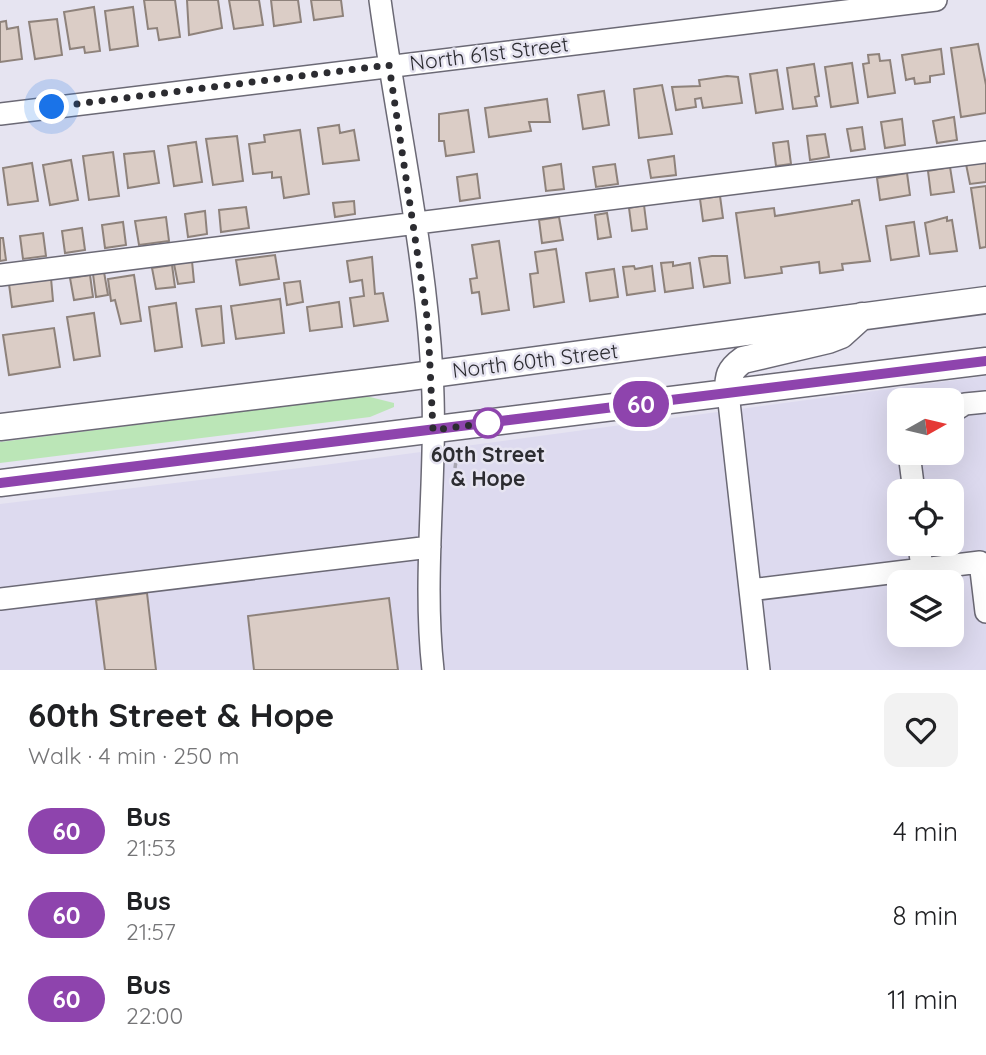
<!DOCTYPE html>
<html lang="en">
<head>
<meta charset="utf-8">
<style>
  :root { --surface:#fff; --page:#f2f2f2; --text:#202124; --muted:#757577 }
  body { margin:0; font-family:Quicksand,sans-serif; background:var(--page); color:var(--text); height:100vh; display:flex; flex-direction:column; font-size:26px; white-space:nowrap }
  * { box-sizing:border-box; margin:0 }
  p { font-size:23px; color:var(--muted) }
  .icon { flex:none; width:38px; height:38px; fill:none; stroke:currentColor; stroke-width:2; stroke-linecap:round; stroke-linejoin:round }
  .map { position:relative; height:670px; overflow:hidden }
  .details { display:flex; flex-direction:column; background:var(--surface); flex:1 }
  .details>* { flex:none }
  .badge { padding:0 14px; border-radius:23px; font-size:24px; line-height:46px }
  .needle { width:46px; rotate:82deg }
  .fabs { position:absolute; left:887px; top:388px; display:grid; gap:14px }
  .fabs a { display:grid; place-items:center; width:77px; height:77px; border-radius:14px; background:var(--surface); box-shadow:0 7px 28px #0002; font-size:35px }
  .you { position:absolute; width:35px; height:35px; margin:-18px; border:5px solid #fff; border-radius:50%; background:#1a73e8; box-shadow:0 0 0 10px #1a73e833 }
  .map>.badge { position:absolute; translate:-50% -50%; box-shadow:0 0 0 4px #fff }
  .round { display:grid; place-items:center; flex:none; width:74px; height:74px; border-radius:14px; background:var(--page) }
  .summary { display:flex; align-items:center; justify-content:space-between; height:119px; padding:0 28px }
  h1 { font-size:33px; font-weight:700; line-height:52px }
  ul { padding:0; list-style:none }
  li { display:flex; align-items:center; gap:21px; height:84px; padding:0 28px }
  li div { flex:1 }
  li b { display:block; font-size:26px }
  li em { font-style:normal }
  li .badge { min-width:77px; font-weight:700; text-align:center }
  .map>svg:first-child { display:block }
  .built { fill:#dddaef; fill-rule:evenodd }
  .green { fill:#bbe6b7 }
  .building { fill:#dbcdc6; stroke:#8e827b; stroke-width:2 }
  .lines { fill:none; stroke-linecap:round; stroke-linejoin:round }
  .minor-casing { stroke:#6b6975; stroke-width:24 }
  .major-casing { stroke:#6b6975; stroke-width:29 }
  .path { stroke:#a8a6b1; stroke-width:3.5; stroke-dasharray:5 5; stroke-linecap:butt }
  .minor { stroke:#fff; stroke-width:21 }
  .major { stroke:#fff; stroke-width:26 }
  .line-casing { stroke:#fff; stroke-width:16 }
  .line { stroke:#8e44ad; stroke-width:10 }
  .walk { stroke:#2c2c31; stroke-width:7; stroke-dasharray:0 12.6 }
  .stop-dot { fill:#fff; stroke:#8e44ad; stroke-width:3.5 }
  .labels { text-anchor:middle; dominant-baseline:central; stroke-width:5; stroke-linejoin:round; paint-order:stroke }
  .street-label { font-size:21px; fill:#2c2c31; stroke:#e6e4f1 }
  .stop-label { font-size:21px; font-weight:bold; fill:#2c2c31; stroke:#e6e4f1 }
</style>
</head>
<body>
<div class="map">
<svg width="986" height="670" viewBox="0 0 986 670">
  <rect width="100%" height="100%" fill="#e6e4f1"/>
  <path class="built" d="M986 376V670H0V504L324 465ZM900 401H952V453H900ZM900 492H952V544H900ZM900 583H952V635H900Z"/>
  <path class="green" d="M366 396 394 403V407L370 417 0 463V442Z"/>
  <path class="building" d="M144 0H175L180 37 159 40 157 28 148 29Z
    M187 0H218L222 28 189 35Z
    M229 0H259L263 25 234 29Z
    M271 0H298L301 22 274 26Z
    M311 0H341L343 16 314 20Z
    M94 7 100 51 85 53 84 47 70 49 64 12Z
    M133 7 138 46 110 50 105 11Z
    M57 19 62 55 35 59 29 22Z
    M6 21 7 29 18 27 22 59 0 62V22Z
    M978 44 986 85V113L961 117 951 48Z
    M941 49 944 74 930 76V82L915 84 914 78 906 80 902 55Z
    M879 54 880 61 890 60 895 93 868 97 863 64 869 63 868 55Z
    M852 63 858 103 831 107 825 67Z
    M814 64 819 96 815 97 817 106 793 109 787 68Z
    M777 70 783 109 756 113 750 74Z
    M727 76 738 77 742 103 703 108 701 98 695 99 696 107 676 110 672 87 700 86 699 80Z
    M662 85 672 134 639 138 634 89Z
    M604 91 609 125 583 129 578 95Z
    M547 99 550 122H529L531 131 489 137 485 108Z
    M468 110 474 152 446 156 444 141H439V114Z
    M954 117 957 140 937 143 933 121Z
    M902 119 905 145 885 148 881 122Z
    M339 125 340 133 354 130 359 160 323 164 318 128Z
    M862 127 865 149 851 151 847 129Z
    M300 130 309 194 284 198 281 177 272 178V172L253 174 249 144 265 142 264 135Z
    M825 134 829 157 810 160 807 136Z
    M237 136 243 181 213 185 206 139Z
    M788 141 791 164 776 166 773 143Z
    M196 142 202 182 174 186 168 146Z
    M154 151 159 183 128 188 124 154Z
    M113 152 119 196 89 200 83 156Z
    M674 156 676 175 651 178 648 160Z
    M71 160 78 200 50 205 43 165Z
    M986 161V182L970 184 966 164Z
    M32 163 38 201 8 205 3 168Z
    M561 164 564 189 546 191 543 167Z
    M615 164 618 184 596 187 593 167Z
    M950 167 954 192 931 195 928 171Z
    M907 173 910 195 880 200 877 178Z
    M477 174 480 198 460 201 457 177Z
    M986 186V247L980 248 971 188Z
    M720 196 723 218 703 221 700 199Z
    M859 200 870 261 842 264 843 270 820 273 819 262 781 267 782 273 745 278 736 213 774 208 775 216 852 204V201Z
    M354 201 355 214 335 217 333 203Z
    M644 205 647 229 632 231 629 208Z
    M246 207 249 228 221 232 219 210Z
    M205 211 207 234 188 237 185 214Z
    M607 213 611 237 598 239 595 215Z
    M166 217 169 241 139 245 135 221Z
    M559 217 563 240 542 243 539 220Z
    M947 217V221L952 220 957 251 930 254 925 223Z
    M123 222 126 245 105 248 102 225Z
    M914 222 919 256 891 260 886 226Z
    M82 228 85 250 65 253 62 231Z
    M43 233 46 256 23 259 20 236Z
    M0 238H3L6 260 0 261Z
    M499 241 509 310 482 314 479 292 472 293 470 279 477 278 472 245Z
    M556 249 564 302 534 307 530 274 538 273 535 252Z
    M275 255 279 279 240 285 236 260Z
    M712 256H727L730 283 704 287 699 258Z
    M372 257 375 294 383 293 388 321 354 326 350 298 364 296 362 280 350 282 347 261Z
    M192 261 194 282 178 284 174 264Z
    M673 262V266L690 263 693 288 665 292 661 263Z
    M172 265 175 287 156 289 152 268Z
    M634 266 635 269 652 266 655 291 627 295 623 267Z
    M614 269 618 297 590 301 586 273Z
    M104 272 108 295 96 297 93 274Z
    M90 275 93 297 74 300 70 278Z
    M134 275 141 321 121 324 115 300 111 301 108 279Z
    M51 278 53 301 12 307 9 284Z
    M300 281 303 302 287 305 284 283Z
    M280 299 284 333 236 339 231 306Z
    M339 302 342 327 310 331 307 307Z
    M176 303 182 347 155 351 149 307Z
    M221 306 224 343 202 346 196 309Z
    M94 313 100 356 74 360 67 317Z
    M54 328 60 367 9 375 3 335Z
    M147 593 156 670H105L96 600Z
    M389 598 398 670H254L248 616Z"/>
  <g class="lines">
    <g class="minor-casing">
      <path id="minor" d="M380 0C397 124 425 248 432 373 438 472 422 571 433 670
        M0 114 936 0
        M0 275 986 152
        M728 393 759 670
        M952 412 965 404 986 402
        M909 453 914 492
        M919 544 922 569
        M750 590 980 562 986 612
        M0 599 430 547"/>
    </g>
    <g class="major-casing">
      <path id="major" d="M728 393C728 376 729 370 743 360L828 340 841 335 862 316
        M0 427 402 378 986 300
        M0 483 986 361"/>
    </g>
    <path class="path" d="M455 468 458 448"/>
    <use href="#minor" class="minor"/>
    <use href="#major" class="major"/>
  </g>
  <g class="lines">
    <g class="line-casing">
      <path id="line" d="M0 483 986 361"/>
    </g>
    <use href="#line" class="line"/>
    <path class="walk" d="M52 107 389 65 428 324 433 430 488 423"/>
  </g>
  <circle class="stop-dot" cx="488" cy="423" r="14"/>
  <g class="labels">
    <g class="street-label">
      <text transform="translate(489 53) rotate(-7)">North 61st Street</text>
      <text transform="translate(535 360) rotate(-7)">North 60th Street</text>
    </g>
    <g class="stop-label">
      <text x="488" y="454">60th Street<tspan x="488" dy="24">&amp; Hope</tspan></text>
    </g>
  </g>
</svg>
<div class="fabs">
<a><svg class="needle" viewBox="-14 -14 28 28"><path d="M0-13l5 13h-10z" fill="#e53935"/><path d="M0 13l5-13h-10z" fill="#757577"/></svg></a>
<a><svg class="icon" aria-label="locate" viewBox="0 0 24 24"><circle cx="12" cy="12" r="6"/><path d="M12 2v4M12 18v4M2 12h4M18 12h4"/></svg></a>
<a><svg class="icon" aria-label="layers" viewBox="0 0 24 24"><path d="M12 4l9 5-9 5-9-5zM3 14l9 5 9-5"/></svg></a>
</div>
<div class="you" style="left:52px;top:107px"></div>
<b class="badge" style="left:641px;top:404px;background:#8e44ad;color:#fff">60</b>
</div>
<section class="details">
<div class="summary"><div><h1>60th Street &amp; Hope</h1><p>Walk · 4 min · 250 m</p></div><a class="round"><svg class="icon" aria-label="heart" viewBox="0 0 24 24"><path d="M12 20l-8-8c-3-5 5-10 8-4 3-6 11-1 8 4z"/></svg></a></div>
<ul>
<li><span class="badge" style="background:#8e44ad;color:#fff">60</span><div><b>Bus</b><p>21:53</p></div><em>4 min</em></li>
<li><span class="badge" style="background:#8e44ad;color:#fff">60</span><div><b>Bus</b><p>21:57</p></div><em>8 min</em></li>
<li><span class="badge" style="background:#8e44ad;color:#fff">60</span><div><b>Bus</b><p>22:00</p></div><em>11 min</em></li>
</ul>
</section>
</body>
</html>
